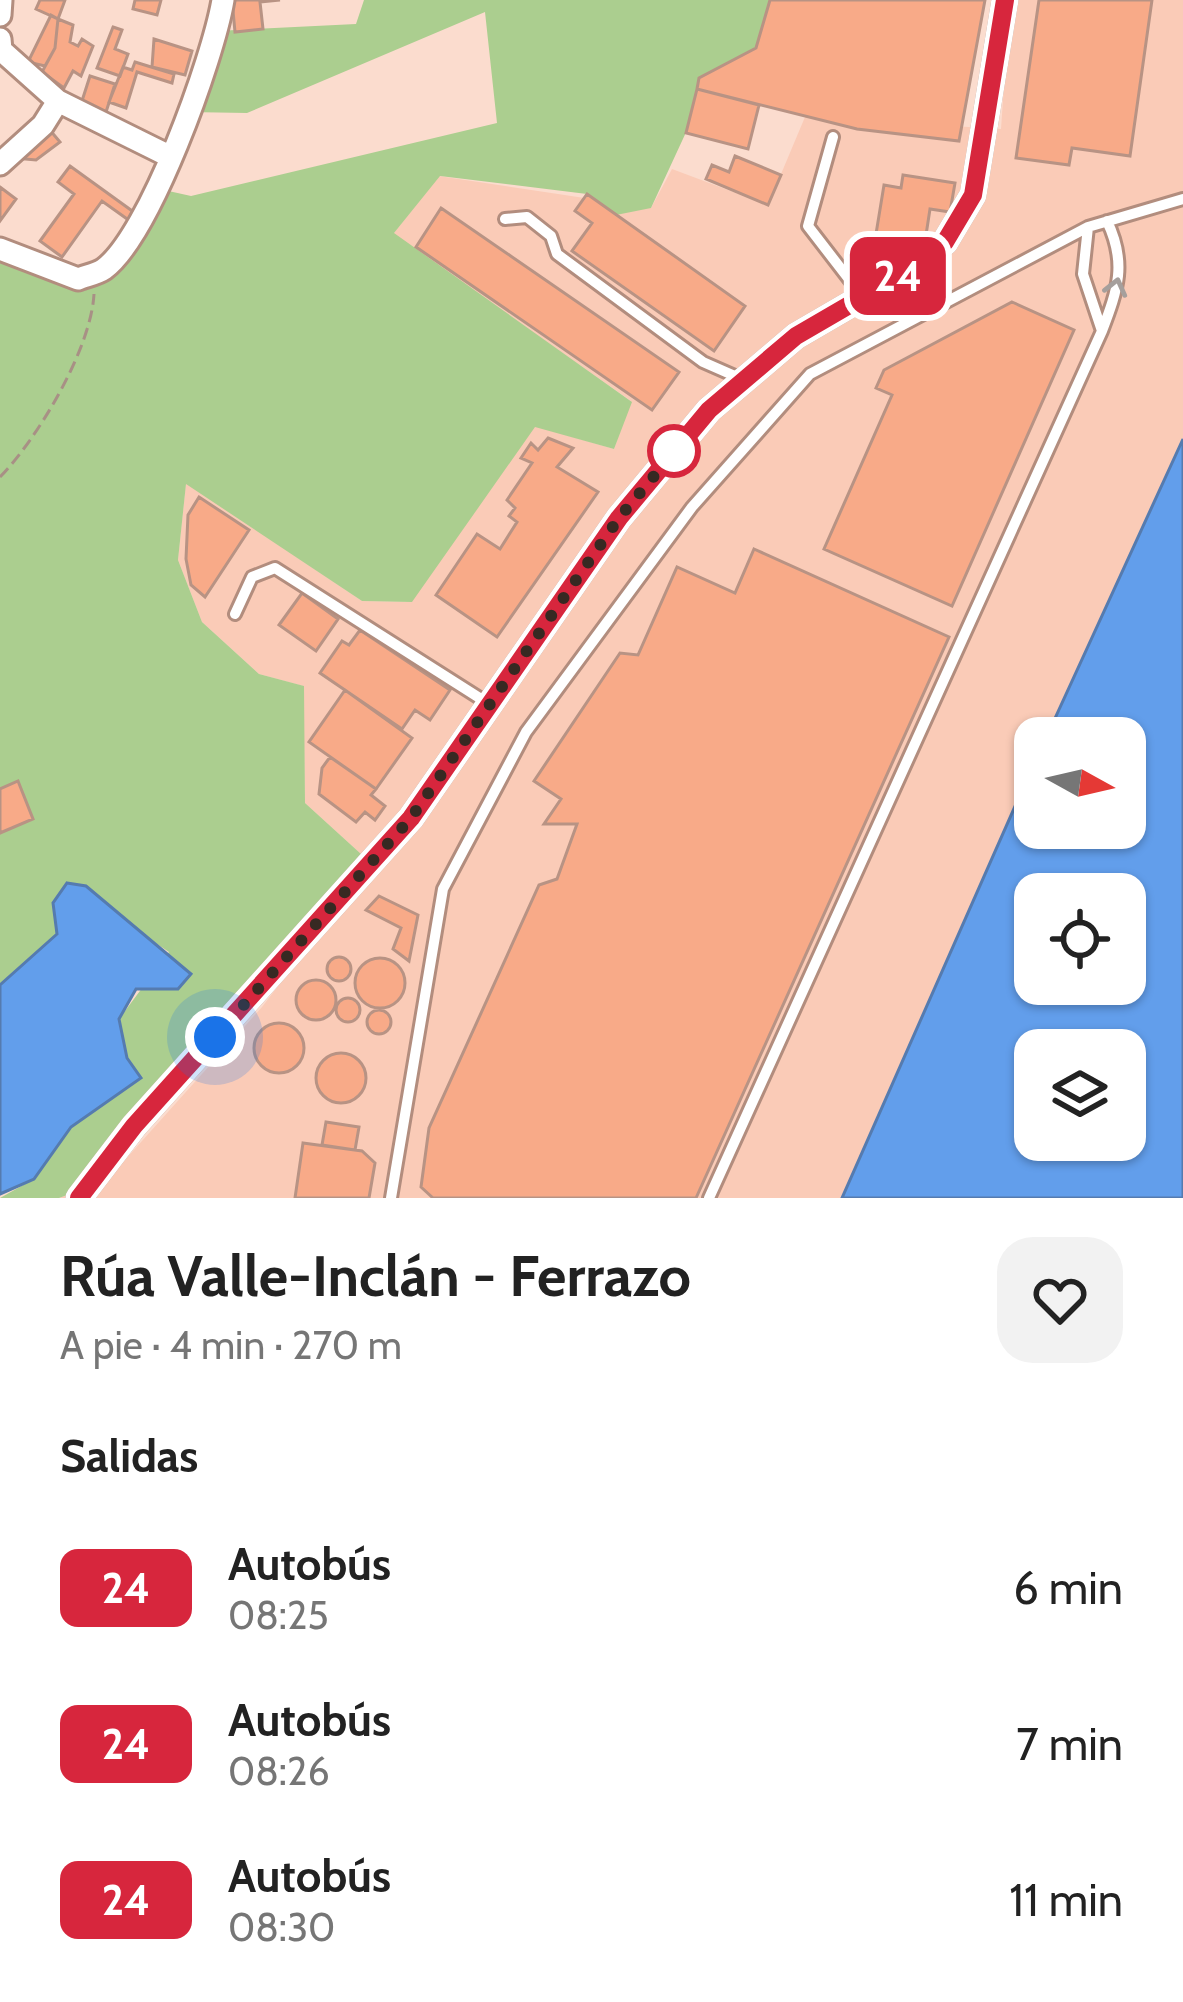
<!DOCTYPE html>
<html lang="es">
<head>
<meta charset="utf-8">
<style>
  :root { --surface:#fff; --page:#f2f2f2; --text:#222; --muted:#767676 }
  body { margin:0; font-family:Cabin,sans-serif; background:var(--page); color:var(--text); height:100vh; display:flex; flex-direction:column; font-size:45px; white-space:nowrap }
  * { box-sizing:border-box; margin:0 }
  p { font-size:39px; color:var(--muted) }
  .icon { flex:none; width:66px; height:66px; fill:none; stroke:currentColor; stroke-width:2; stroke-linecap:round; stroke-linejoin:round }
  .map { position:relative; height:1198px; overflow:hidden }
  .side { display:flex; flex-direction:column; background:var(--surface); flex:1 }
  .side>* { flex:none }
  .badge { padding:0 24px; border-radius:18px; font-size:42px; line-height:78px }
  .needle { width:78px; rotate:98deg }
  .fabs { position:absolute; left:1014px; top:717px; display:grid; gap:24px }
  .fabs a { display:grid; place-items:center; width:132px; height:132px; border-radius:24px; background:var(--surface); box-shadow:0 3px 9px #0004; font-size:60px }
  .you { position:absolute; width:60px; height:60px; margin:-30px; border:9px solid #fff; border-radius:50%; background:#1a73e8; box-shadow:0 0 0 18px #1a73e833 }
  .map>.badge { position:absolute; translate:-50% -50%; box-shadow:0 0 0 6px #fff }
  h2 { padding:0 60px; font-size:45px; line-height:108px }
  .round { display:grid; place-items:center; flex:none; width:126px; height:126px; border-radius:36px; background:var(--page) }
  .overview { display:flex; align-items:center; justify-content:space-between; height:204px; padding:0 60px }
  h1 { font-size:57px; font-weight:700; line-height:90px }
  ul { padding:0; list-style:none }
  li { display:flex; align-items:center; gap:36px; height:156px; padding:0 60px }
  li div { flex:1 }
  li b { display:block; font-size:45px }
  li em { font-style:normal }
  li .badge { min-width:132px; font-weight:700; text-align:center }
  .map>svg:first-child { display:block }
  .built { fill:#facbb7 }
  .green { fill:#abce8f }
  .water { fill:#629eeb; stroke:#557baf; stroke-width:3; fill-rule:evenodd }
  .building { fill:#f8aa88; stroke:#b89384; stroke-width:3 }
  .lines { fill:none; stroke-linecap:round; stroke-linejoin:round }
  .lane-casing { stroke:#b28d7e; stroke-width:16 }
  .street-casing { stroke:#b28d7e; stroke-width:27 }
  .path { stroke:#a89085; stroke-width:3; stroke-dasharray:12 6; stroke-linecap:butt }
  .lane { stroke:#fff; stroke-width:10 }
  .street { stroke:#fff; stroke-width:21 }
  .oneway { stroke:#a59f9c }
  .line-casing { stroke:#fff; stroke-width:27 }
  .line { stroke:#d7263d; stroke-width:18 }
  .walk { stroke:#372922; stroke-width:12; stroke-dasharray:0 21.6 }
  .stop-dot { fill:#fff; stroke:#d7263d; stroke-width:6 }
</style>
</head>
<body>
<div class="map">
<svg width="1183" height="1198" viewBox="0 0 1183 1198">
  <rect width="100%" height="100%" fill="#fbdcce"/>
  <path class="built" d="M1010 0H1183V444L1051 738H1035V774L845 1198H59L107 1180 262 1007 372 864 305 803 303 686 259 674 202 622 178 560 186 483 362 601 411 602 535 426 614 449 631 401 393 234 439 176 651 208 672 169 768 205 805 117 1001 129Z"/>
  <path class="green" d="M364 0H776L752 57 713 74 651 208 616 215 587 194 440 176 394 233 632 402 614 449 535 427 412 602 362 601 186 484 178 560 202 622 259 674 304 686 305 803 372 864 157 1100 107 1180 59 1198H0L34 1179 71 1127 140 1078 127 1058 119 1019 169 952 67 884 57 934 0 985V248L45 267 103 270 155 188 191 196 497 123 485 12 247 113 188 112 216 31 356 24Z"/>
  <path class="water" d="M1183 439V1198H842L1035 761V828H1125V738H1046ZM1125 894V984H1035V894ZM1125 1050V1140H1035V1050Z
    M67 883 86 886 191 974 178 989H136L119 1019 127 1058 141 1078 71 1127 34 1179 0 1194V985L57 934 53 903Z"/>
  <path class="building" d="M40 0H65L58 19 36 9Z
    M135 0H161L157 15 133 9Z
    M232 0H280L260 2 263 29 235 32Z
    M770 0H985L959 141 857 129 697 89 699 78 756 48Z
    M1039 0H1152L1130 156 1072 148 1069 165 1016 158Z
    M51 15 58 19 55 48 45 66 28 62Z
    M58 19 73 25 70 42 78 46 82 39 93 46 81 76 73 71 64 88 42 72 55 48Z
    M113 27 122 30 115 49 128 54 120 76 97 68Z
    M154 39 192 51 185 75 152 67Z
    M135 62 174 74 172 83 137 72 126 108 109 102 123 67 132 70Z
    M90 76 115 84 106 112 81 104Z
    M697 89 759 105 748 149 686 133Z
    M49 129 60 142 36 160 15 158Z
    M735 156 781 175 768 205 706 179 712 165 729 172Z
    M70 166 135 213 130 221 102 201 62 257 40 241 74 194 58 182Z
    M903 175 955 183 950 212 930 209 924 248 875 240 884 185 901 188Z
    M0 187 16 199 0 221Z
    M587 194 745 306 714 351 572 251 592 223 575 211Z
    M441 208 679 372 652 410 416 247Z
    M1012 302 1074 330 952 606 824 549 892 395 876 388 884 370Z
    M548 438 573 448 557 467 598 492 497 637 436 595 477 534 500 549 517 522 509 516 515 508 507 500 532 463 521 458 531 443 538 450Z
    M199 497 249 530 205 597 191 585 186 559 188 515Z
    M754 549 949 637 696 1198H433L421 1187 429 1128 539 885 557 879 577 824H544L561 799 534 781 620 653 638 655 677 567 735 593Z
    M302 593 338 619 316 651 279 625Z
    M360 630 450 690 430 720 415 710 402 729 320 673 342 641 349 645Z
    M345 690 412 738 376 789 309 742Z
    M330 757 376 789 371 795 385 806 375 820 365 812 356 822 319 794 322 768Z
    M18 781 33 819 0 833V789Z
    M379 896 418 915 409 961 393 949 401 928 366 910Z
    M327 969a12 12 0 1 1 24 0a12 12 0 1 1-24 0Z
    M355 983a25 25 0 1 1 50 0a25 25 0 1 1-50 0Z
    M296 1000a20 20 0 1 1 40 0a20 20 0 1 1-40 0Z
    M336 1010a12 12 0 1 1 24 0a12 12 0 1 1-24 0Z
    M367 1022a12 12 0 1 1 24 0a12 12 0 1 1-24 0Z
    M254 1048a25 25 0 1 1 50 0a25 25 0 1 1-50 0Z
    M316 1078a25 25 0 1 1 50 0a25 25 0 1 1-50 0Z
    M326 1122 359 1127 355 1150 322 1145Z
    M303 1143 362 1151 375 1163 369 1198H295Z"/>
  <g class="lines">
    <g class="lane-casing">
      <path id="lane" d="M833 137 808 226 862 296
        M505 219 527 217 551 236 557 254 703 362 744 380
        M1088 227 1083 274 1102 331C1118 289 1127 263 1107 221
        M235 614 252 577 275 568 489 704
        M391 1198 443 889 526 732 692 507 810 374 1088 227 1183 199
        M709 1198 1102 331"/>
    </g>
    <g class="street-casing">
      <path id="street" d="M0 15 1 0
        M0 39 1 50 58 101
        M0 164 43 125 58 101 171 157
        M0 249 78 279C85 276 97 274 104 269 150 235 213 59 223 0
        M79 1198 134 1126 411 818 619 518 709 410 796 336 918 265 945 242 973 195 1005 0"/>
    </g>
    <path class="path" d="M0 477C38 438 91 349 94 294"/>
    <use href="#lane" class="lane"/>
    <use href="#street" class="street"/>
  </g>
  <defs><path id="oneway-chevron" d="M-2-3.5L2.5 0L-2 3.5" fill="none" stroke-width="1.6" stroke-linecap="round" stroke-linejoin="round" transform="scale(3)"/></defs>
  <use class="oneway" href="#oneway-chevron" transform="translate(1116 287) rotate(-76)"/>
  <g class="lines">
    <g class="line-casing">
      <path id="line" d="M79 1198 134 1126 411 818 619 518 709 410 796 336 918 265 945 242 973 195 1005 0"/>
    </g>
    <use href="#line" class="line"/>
    <path class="walk" d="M215 1037 411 818 619 518 679 446 674 451"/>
  </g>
  <circle class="stop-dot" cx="674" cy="451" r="24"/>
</svg>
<div class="fabs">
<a><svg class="needle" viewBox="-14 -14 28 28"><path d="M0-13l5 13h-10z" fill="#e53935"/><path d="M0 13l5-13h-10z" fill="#767676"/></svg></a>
<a><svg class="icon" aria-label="locate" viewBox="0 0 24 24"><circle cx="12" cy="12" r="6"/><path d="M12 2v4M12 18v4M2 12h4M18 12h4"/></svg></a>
<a><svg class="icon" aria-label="layers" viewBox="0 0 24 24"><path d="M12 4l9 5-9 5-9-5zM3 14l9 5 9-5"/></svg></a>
</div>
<div class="you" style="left:215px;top:1037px"></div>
<b class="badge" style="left:898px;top:276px;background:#d7263d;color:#fff">24</b>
</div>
<section class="side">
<div class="overview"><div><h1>Rúa Valle-Inclán - Ferrazo</h1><p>A pie · 4 min · 270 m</p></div><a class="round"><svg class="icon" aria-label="heart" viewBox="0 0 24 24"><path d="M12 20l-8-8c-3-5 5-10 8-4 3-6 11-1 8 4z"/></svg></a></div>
<h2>Salidas</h2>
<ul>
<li><span class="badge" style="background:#d7263d;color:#fff">24</span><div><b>Autobús</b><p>08:25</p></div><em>6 min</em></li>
<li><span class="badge" style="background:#d7263d;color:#fff">24</span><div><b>Autobús</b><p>08:26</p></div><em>7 min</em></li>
<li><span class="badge" style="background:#d7263d;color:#fff">24</span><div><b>Autobús</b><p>08:30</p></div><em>11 min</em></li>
</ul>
</section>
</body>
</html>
